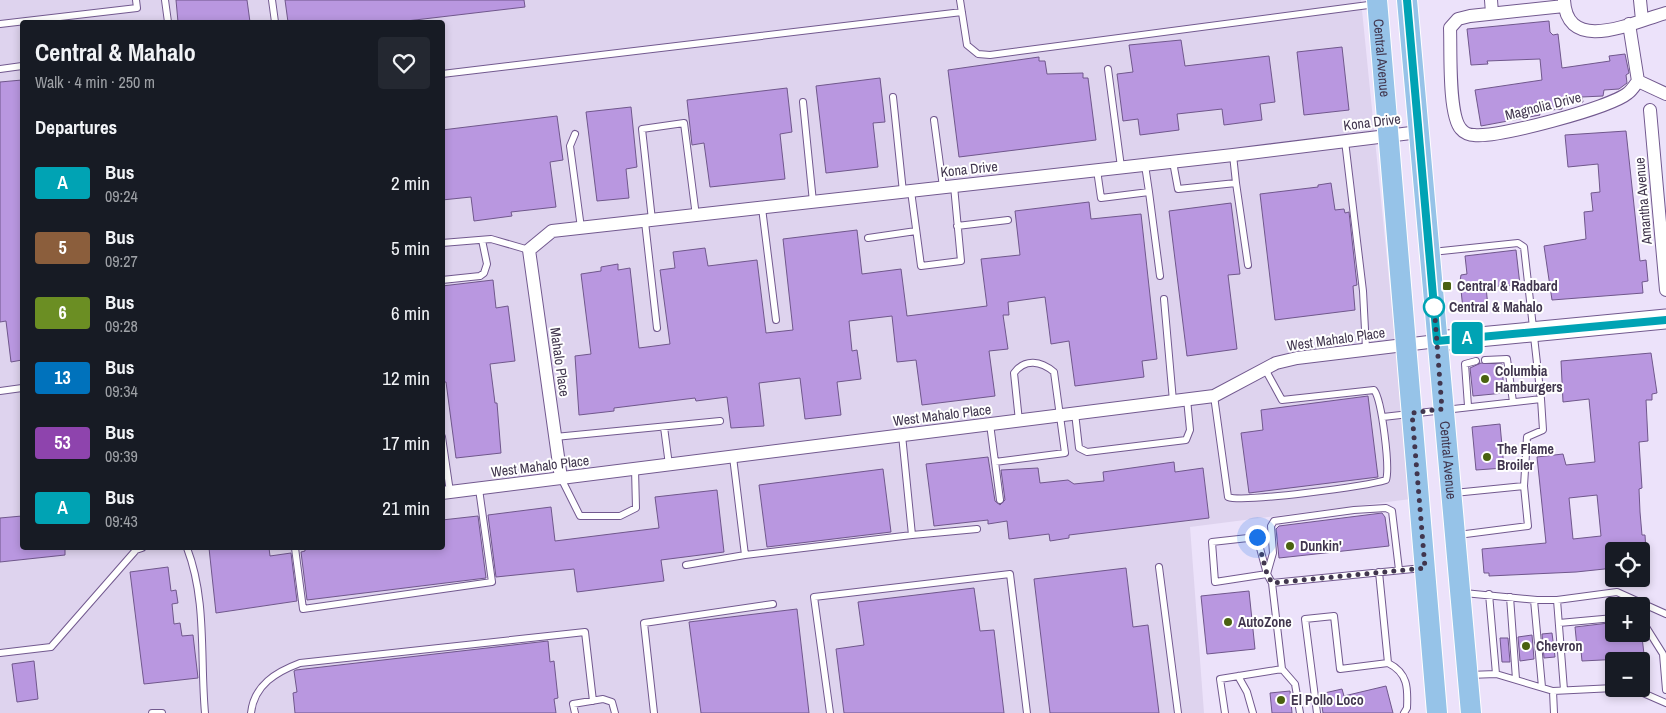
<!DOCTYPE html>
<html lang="en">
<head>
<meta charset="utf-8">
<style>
  :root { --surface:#171b24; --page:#242831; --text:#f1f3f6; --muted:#9ea1a6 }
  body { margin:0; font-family:"Archivo Narrow",sans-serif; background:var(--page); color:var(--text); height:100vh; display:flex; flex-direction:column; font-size:19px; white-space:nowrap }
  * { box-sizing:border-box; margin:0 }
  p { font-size:16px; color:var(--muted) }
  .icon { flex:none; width:28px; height:28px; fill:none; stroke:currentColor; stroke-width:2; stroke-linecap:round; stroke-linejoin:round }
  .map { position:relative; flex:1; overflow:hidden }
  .drawer { position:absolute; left:20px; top:20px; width:425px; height:530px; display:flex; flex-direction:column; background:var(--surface); border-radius:5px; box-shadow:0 2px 8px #0003 }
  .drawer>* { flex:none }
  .badge { padding:0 10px; border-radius:4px; font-size:18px; line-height:32px }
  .tools { position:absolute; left:1605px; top:542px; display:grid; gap:10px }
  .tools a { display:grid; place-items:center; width:45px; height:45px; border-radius:5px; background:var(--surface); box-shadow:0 2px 8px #0003; font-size:25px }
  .you { position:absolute; width:25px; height:25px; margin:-12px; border:4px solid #fff; border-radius:50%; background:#1a73e8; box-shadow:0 0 0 8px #1a73e833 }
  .map>.badge { position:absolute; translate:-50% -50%; box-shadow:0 0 0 2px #fff }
  h2 { padding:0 15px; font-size:19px; line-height:45px }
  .round { display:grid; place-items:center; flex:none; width:52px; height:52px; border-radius:5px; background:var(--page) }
  .summary { display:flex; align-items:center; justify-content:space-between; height:85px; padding:0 15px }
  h1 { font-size:24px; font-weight:700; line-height:38px }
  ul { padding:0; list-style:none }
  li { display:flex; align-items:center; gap:15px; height:65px; padding:0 15px }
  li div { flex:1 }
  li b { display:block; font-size:19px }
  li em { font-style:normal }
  li .badge { min-width:55px; font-weight:700; text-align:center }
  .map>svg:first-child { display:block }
  .built { fill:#ded3ee; fill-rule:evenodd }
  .building { fill:#b997e0; stroke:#70578c; fill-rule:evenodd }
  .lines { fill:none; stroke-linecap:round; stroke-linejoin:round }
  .lane-casing { stroke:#72598f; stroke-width:8 }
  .street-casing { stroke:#72598f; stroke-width:14 }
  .secondary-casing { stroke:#72598f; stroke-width:21 }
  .primary-casing { stroke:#fff; stroke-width:22 }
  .lane { stroke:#fff; stroke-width:6 }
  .street { stroke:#fff; stroke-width:12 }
  .secondary { stroke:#fff; stroke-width:19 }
  .primary { stroke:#96c3e8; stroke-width:20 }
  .line-casing { stroke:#fff; stroke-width:11 }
  .line { stroke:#00a3b4; stroke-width:8 }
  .walk { stroke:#41364e; stroke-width:5; stroke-dasharray:0 9 }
  .poi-dot { fill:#4a6210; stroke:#fff; stroke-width:2 }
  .stop-dot { fill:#fff; stroke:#00a3b4; stroke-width:2.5 }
  .labels { text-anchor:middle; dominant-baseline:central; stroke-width:4; stroke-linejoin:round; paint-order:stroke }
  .street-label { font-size:14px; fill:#41364e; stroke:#fff }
  .poi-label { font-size:14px; font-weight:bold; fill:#41364e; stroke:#fff; text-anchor:start }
  .stop-label { font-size:14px; font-weight:bold; fill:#41364e; stroke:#fff; text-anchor:start }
</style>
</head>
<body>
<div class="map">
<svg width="1666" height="713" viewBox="0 0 1666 713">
  <rect width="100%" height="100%" fill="#ece2fa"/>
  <path class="built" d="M0 0H1361L1411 499 1190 527 1204 713H0ZM22 22H442V548H22Z"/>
  <path class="building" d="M176 0H247L250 22H178Z
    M285 0H524L525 7 398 22H288Z
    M1549 21 1550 32 1553 35 1558 34 1562 68 1610 61 1609 56 1625 54 1629 73 1626 75 1627 83 1619 89 1604 90 1603 96 1582 97 1583 102 1562 105V109L1539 111 1540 115 1481 126 1475 90 1542 80 1540 59 1487 61 1488 64 1471 65 1467 29Z
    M1181 40 1185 66 1269 56 1275 102 1260 104 1262 120 1224 125 1222 109 1177 114 1179 130 1140 135 1138 119 1123 121 1117 74 1133 72 1129 45Z
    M1342 47 1349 110 1304 115 1297 52Z
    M1039 57V61H1045L1047 74 1083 73V78H1088L1096 140 959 157 948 70Z
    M880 78 885 122 873 123 878 167 826 173 816 86Z
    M22 80V360L11 362 6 321 0 322V82Z
    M787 88 792 132 780 134 785 179 710 187 704 143 692 145 687 100Z
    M631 107 637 167 626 169 629 198 597 201 586 112Z
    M557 116 563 160 550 162 556 207 511 212 512 216 474 221 471 197 442 200V130Z
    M1626 131 1640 261 1646 260 1648 281 1642 282 1643 293 1552 300 1544 246 1586 239 1584 212 1593 211 1591 193 1600 192 1598 164 1568 167 1565 135Z
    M1331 183 1335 210 1344 209 1345 213 1349 212 1357 285 1353 286 1355 310 1275 320 1260 194 1318 187V185Z
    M1089 202 1091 219 1141 214 1157 359 1142 361 1144 377 1075 386 1069 341 1051 344 1045 297 1008 302 1009 315H1003L1008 349 989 351 995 396 922 405 916 360 897 362 892 316 849 321 852 351 857 350 861 379 837 382 841 415 805 419 800 378 759 383 764 426 731 428 727 397 696 401 695 398 614 408V411L579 415 575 356 591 354 581 274 601 271V267L618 264V270L630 268 639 348 670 344 660 270 675 268 673 252 705 248 708 266 757 260 766 333 793 330 783 239 857 230 862 274 901 269 907 316 987 306 981 259 1020 255 1015 211Z
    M1231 203 1240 274 1228 275 1237 349 1187 356 1169 211Z
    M1516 250 1520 285 1486 287 1488 307 1463 309 1460 281 1461 275 1467 274 1465 256Z
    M493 280 496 308 508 306 515 361 490 364 495 403H497L501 453 456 458 446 382H442V286Z
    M1651 353 1657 393 1652 394V400H1646L1648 441 1639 442 1642 488 1639 489 1640 512 1642 535H1645L1646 551H1614V568L1576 572 1489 576V573H1484L1482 549 1546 543 1537 457 1563 454 1566 465 1595 462 1589 399 1563 402 1561 361ZM1597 495 1601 536 1573 539 1569 498Z
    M1481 363 1502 364 1504 393 1473 396 1470 368Z
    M1368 396 1378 477 1249 493 1241 433 1263 430 1261 410Z
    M1500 424 1504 468 1476 470 1472 427Z
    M988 457 995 501 1000 505 1005 500 1001 470 1038 468 1040 483 1068 480 1074 484 1104 481 1103 472 1174 462 1175 472 1203 468 1209 518 1069 535V538L1050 541 1049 534 1009 539 1007 521 988 524V520L934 526 926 464Z
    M883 469 891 532 767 547 759 485Z
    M717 490 724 552 661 560 664 581 577 592 574 569 496 577 488 515 551 507 555 541 659 528 655 497Z
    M1382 513 1385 517 1389 546 1279 558 1276 529 1279 526Z
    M22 516V548H65V555L0 562V518Z
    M478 516 486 578 307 600 301 552 305 551V548H442V520Z
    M209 548H269L270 556 291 553 297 601 216 613Z
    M168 567 171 591 176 590 178 603 172 604 174 624 180 623 182 636 193 635 198 678 144 684 130 572Z
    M1126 568 1133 627 1148 625 1159 713H1050L1034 579Z
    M974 588 980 631 994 630 1004 713H844L836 649 864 645 858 602Z
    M1249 591 1255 649 1207 654 1201 596Z
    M797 609 809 713H701L689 622Z
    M1609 623 1610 627H1614V634H1636V638L1642 637 1644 654 1624 656 1622 659 1582 661 1581 651 1577 647 1575 627Z
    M1552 633 1555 657 1544 658 1542 634Z
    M1532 635 1534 659 1520 661 1518 637Z
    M1500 638H1508L1510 662H1502Z
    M548 641 550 662 554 661 558 698 554 699 556 713H295L293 693 297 692 294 671 296 670Z
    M34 661 38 699 17 702 12 664Z
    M1386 686 1393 713H1323L1320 694 1342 689 1344 696Z
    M1290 691 1292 713H1272L1270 693Z"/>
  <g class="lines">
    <g class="lane-casing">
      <path id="lane" d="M165 0 168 22
        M272 0 275 22
        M960 0 967 45 978 54 990 55 1376 4
        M0 24 137 8 136 0
        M0 69 22 66
        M1108 69 1121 167
        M442 74 962 12
        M893 97 903 192
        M803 102 813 202
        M934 120 943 187
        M575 134 570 146 581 228
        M1345 141 1363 291 1366 349
        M1173 162 1178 189 1236 183 1233 155
        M1097 170 1101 198 1149 192 1145 165
        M1236 183 1248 265
        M911 191 921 266 961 261 954 186
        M1149 192 1160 276
        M762 208 776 320
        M652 220 642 129 684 123 696 216
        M645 222 657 328
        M957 226 1008 220
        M868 238 916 231
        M442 243 491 239 529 250
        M1432 252 1518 243 1524 247 1541 399
        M442 280 480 276 484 273 487 264 482 240
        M1164 299 1173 401
        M1485 360 1507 359 1513 402
        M0 391 22 388
        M1214 396 1228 497C1243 503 1367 486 1386 480 1390 468 1382 400 1374 390L1282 400 1265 369
        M1468 406 1465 364 1476 361
        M1075 413 1079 448 1087 452 1186 440 1190 430 1187 399
        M1383 417 1541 399 1543 430 1527 437 1524 486
        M990 424 995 462 1065 453 1054 372C1041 361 1025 358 1014 373L1019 421
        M664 427 669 465
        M442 437 450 492
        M555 437 720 421
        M733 457 745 555 912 535 902 435
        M995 462 1000 500
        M561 478 580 516H620L636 508 635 469
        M1454 493 1524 486 1528 526 1458 535
        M912 535 977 529
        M187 548C207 600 200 658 205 713
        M295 548 303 609 492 582 479 489
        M686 565 745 555
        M1159 567 1178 713
        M1267 574 1215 582 1212 542 1257 537 1267 574 1272 583 1423 568
        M1267 574 1273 553 1271 526 1274 521 1354 510 1386 508 1392 511 1399 570
        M1464 593 1537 600H1557L1617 592 1666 614
        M1489 594 1496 674
        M1510 597 1516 679
        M1534 600 1542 687
        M1557 600 1564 690
        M1641 619 1663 654 1666 690
        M1559 623 1614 618
        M0 653 51 647 136 550 142 548
        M1388 663C1408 673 1408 688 1407 708L1404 713
        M1282 669 1295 684 1300 713
        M1469 675 1496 674 1553 691
        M1238 676 1247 692 1253 713
        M1634 689 1666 703
        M152 713H162
        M251 713C254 685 276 672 300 663L585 632 593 701
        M575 713 573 704 603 699 612 702 615 713
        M654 713 644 623 773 604
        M830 713 814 597 1010 574 1027 713
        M1225 713 1220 679 1282 669 1272 583
        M1317 713 1305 619 1334 616 1340 669 1388 663 1379 572
        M1554 713 1553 691 1614 688"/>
    </g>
    <g class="street-casing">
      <path id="street" d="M1491 0 1492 13
        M1564 0C1567 56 1636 21 1666 13
        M1640 0 1642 20
        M1564 6 1470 16 1458 19 1450 28C1451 49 1448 115 1461 129 1464 133 1470 135 1474 135 1497 138 1610 108 1628 93 1632 90 1635 85 1638 81
        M1629 24 1638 81 1666 94
        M1650 110 1666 290
        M561 478 529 250 552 231 1233 155 1419 132
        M442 493 1214 396 1276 363 1297 358 1437 341"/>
    </g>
    <g class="secondary-casing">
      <path id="secondary" d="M1437 341 1666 319"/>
    </g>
    <g class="primary-casing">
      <g id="primary">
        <path id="s1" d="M1377 0 1437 713"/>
        <path id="s2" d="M1407 0 1471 713"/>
      </g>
    </g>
    <use href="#lane" class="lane"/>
    <use href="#street" class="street"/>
    <use href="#secondary" class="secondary"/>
    <use href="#primary" class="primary"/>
  </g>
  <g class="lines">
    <g class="line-casing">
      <path id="line" d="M1407 0 1437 341 1666 320"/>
    </g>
    <use href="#line" class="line"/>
    <path class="walk" d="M1257 537 1267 574 1272 583 1425 568 1412 413 1442 409 1434 304V307"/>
  </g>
  <g class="poi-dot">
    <rect x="1442" y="281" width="10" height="10" rx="2.5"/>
    <circle cx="1485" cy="379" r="5"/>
    <circle cx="1487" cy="457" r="5"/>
    <circle cx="1290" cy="546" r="5"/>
    <circle cx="1228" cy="622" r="5"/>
    <circle cx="1526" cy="646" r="5"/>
    <circle cx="1281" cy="700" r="5"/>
  </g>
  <circle class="stop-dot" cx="1434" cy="307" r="10"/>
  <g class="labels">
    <g class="street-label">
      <text stroke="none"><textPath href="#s1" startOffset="58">Central Avenue</textPath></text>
      <text transform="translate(1543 106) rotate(-14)">Magnolia Drive</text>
      <text transform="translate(1372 122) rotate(-7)">Kona Drive</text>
      <text transform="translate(969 169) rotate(-6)">Kona Drive</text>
      <text transform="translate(1643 201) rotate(-95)">Amantha Avenue</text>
      <text transform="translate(1336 339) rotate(-8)">West Mahalo Place</text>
      <text transform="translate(560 362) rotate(82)">Mahalo Place</text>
      <text transform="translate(942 415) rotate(-7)">West Mahalo Place</text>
      <text stroke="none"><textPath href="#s2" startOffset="462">Central Avenue</textPath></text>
      <text transform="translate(540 466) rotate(-7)">West Mahalo Place</text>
    </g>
    <g class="poi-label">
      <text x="1457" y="286">Central &amp; Radbard</text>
      <text x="1495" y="371">Columbia<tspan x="1495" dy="16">Hamburgers</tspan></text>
      <text x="1497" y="449">The Flame<tspan x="1497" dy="16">Broiler</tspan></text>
      <text x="1300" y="546">Dunkin'</text>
      <text x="1238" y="622">AutoZone</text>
      <text x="1536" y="646">Chevron</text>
      <text x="1291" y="700">El Pollo Loco</text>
    </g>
    <g class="stop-label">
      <text x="1449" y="307">Central &amp; Mahalo</text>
    </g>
  </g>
</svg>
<div class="tools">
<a><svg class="icon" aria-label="locate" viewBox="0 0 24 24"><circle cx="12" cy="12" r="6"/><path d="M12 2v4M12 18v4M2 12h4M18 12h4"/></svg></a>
<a>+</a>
<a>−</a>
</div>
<div class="you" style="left:1257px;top:537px"></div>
<b class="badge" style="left:1467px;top:338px;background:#00a3b4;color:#fff">A</b>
<section class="drawer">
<div class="summary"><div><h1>Central &amp; Mahalo</h1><p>Walk · 4 min · 250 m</p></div><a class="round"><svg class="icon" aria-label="heart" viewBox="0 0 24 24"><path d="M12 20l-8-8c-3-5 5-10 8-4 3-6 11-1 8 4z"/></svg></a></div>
<h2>Departures</h2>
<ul>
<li><span class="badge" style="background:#00a3b4;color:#fff">A</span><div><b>Bus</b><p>09:24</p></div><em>2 min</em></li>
<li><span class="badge" style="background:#8b5e3c;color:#fff">5</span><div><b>Bus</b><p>09:27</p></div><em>5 min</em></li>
<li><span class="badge" style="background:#6b8e23;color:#fff">6</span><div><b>Bus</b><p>09:28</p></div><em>6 min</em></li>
<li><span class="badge" style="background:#0072bc;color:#fff">13</span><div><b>Bus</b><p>09:34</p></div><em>12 min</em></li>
<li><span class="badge" style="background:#8e44ad;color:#fff">53</span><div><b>Bus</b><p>09:39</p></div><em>17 min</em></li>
<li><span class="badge" style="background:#00a3b4;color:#fff">A</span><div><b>Bus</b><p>09:43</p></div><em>21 min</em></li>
</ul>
</section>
</div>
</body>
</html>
